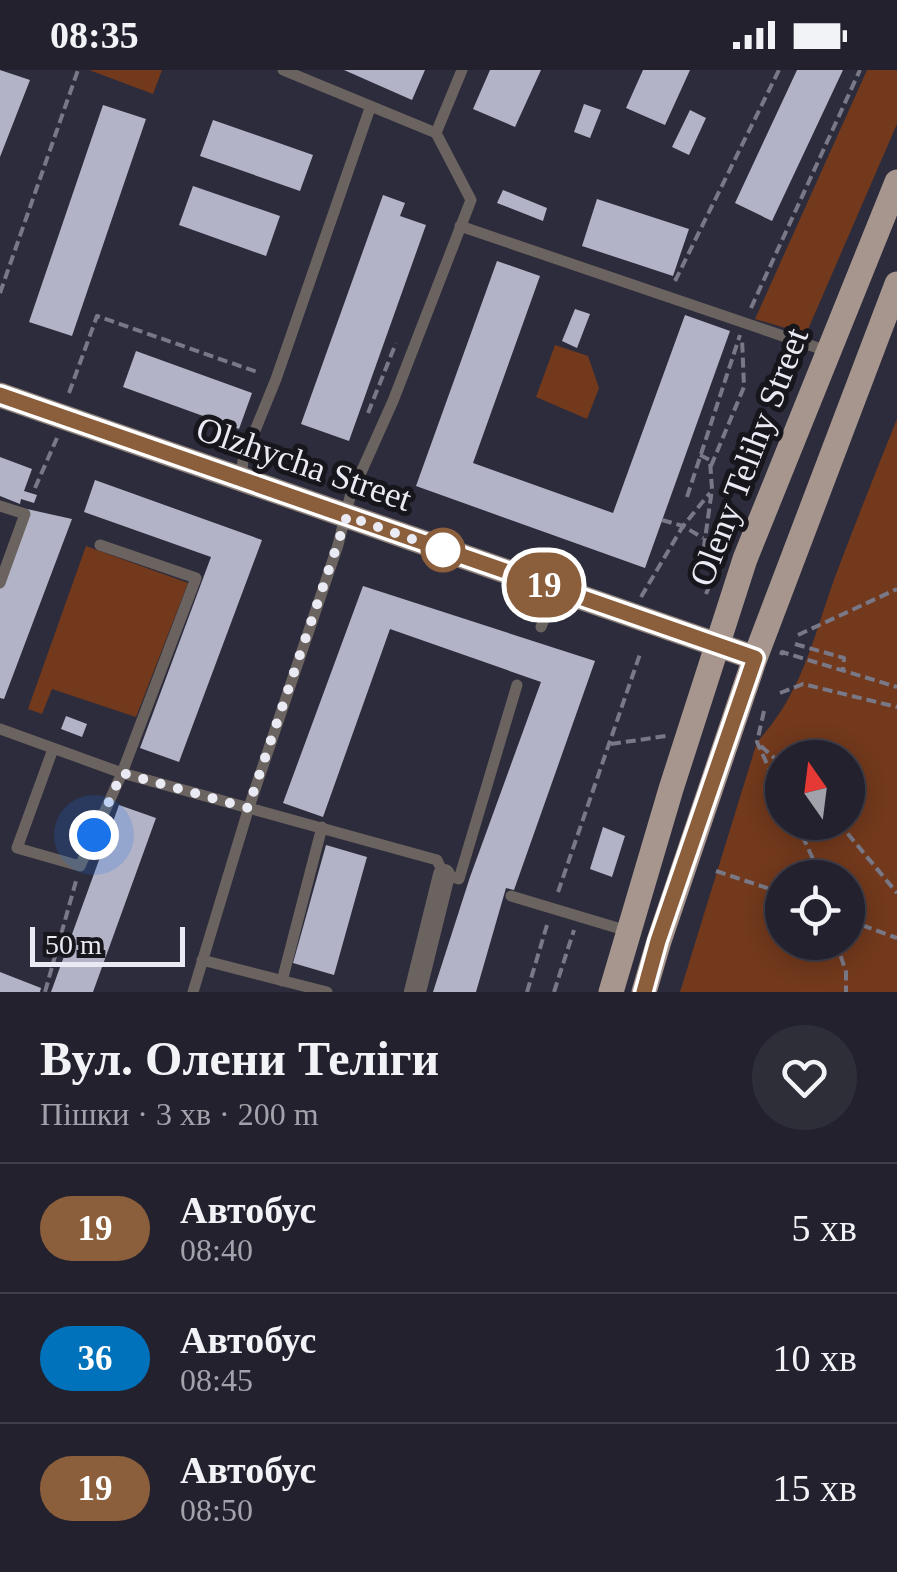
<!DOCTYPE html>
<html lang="uk">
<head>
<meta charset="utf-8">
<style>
  :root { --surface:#22212d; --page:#2e2e39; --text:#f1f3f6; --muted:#a2a3aa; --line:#3f3e49 }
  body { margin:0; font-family:"Times New Roman",serif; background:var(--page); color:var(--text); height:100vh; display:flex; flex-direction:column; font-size:38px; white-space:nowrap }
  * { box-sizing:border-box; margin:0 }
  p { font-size:32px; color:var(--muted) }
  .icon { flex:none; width:55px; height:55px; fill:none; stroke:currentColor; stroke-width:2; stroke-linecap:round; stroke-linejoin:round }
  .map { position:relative; height:922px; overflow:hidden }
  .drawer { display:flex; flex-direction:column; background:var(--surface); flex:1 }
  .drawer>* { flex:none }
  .badge { padding:0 20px; border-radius:32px; font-size:35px; line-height:65px }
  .needle { width:65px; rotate:346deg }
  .controls { position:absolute; left:765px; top:670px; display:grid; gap:20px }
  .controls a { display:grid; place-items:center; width:100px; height:100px; border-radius:50%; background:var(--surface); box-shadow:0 5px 25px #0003,0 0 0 2px var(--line); font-size:50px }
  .scale { position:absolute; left:30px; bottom:25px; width:155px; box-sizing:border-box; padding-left:10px; border:5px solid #e9eaf4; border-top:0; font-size:28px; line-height:35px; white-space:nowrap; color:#e9eaf4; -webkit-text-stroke:8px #16161c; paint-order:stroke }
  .you { position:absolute; width:50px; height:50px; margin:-25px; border:8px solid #fff; border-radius:50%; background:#1a73e8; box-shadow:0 0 0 15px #1a73e833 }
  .map>.badge { position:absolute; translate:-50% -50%; box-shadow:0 0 0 5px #fff }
  .round { display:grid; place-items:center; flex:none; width:105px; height:105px; border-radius:52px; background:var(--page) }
  .head { display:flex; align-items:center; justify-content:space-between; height:170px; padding:0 40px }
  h1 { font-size:48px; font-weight:700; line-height:75px }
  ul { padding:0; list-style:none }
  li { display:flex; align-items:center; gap:30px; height:130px; padding:0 40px; border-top:2px solid var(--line) }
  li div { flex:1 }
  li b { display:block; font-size:38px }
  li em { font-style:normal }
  li .badge { min-width:110px; font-weight:700; text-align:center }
  .status { display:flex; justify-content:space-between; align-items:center; height:70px; padding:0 50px; background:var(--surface); direction:ltr }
  .status svg { height:28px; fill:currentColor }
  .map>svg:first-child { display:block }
  .green { fill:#72391c; fill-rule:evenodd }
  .building { fill:#b3b3c7 }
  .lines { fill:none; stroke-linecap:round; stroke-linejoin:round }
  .path { stroke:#797886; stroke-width:4; stroke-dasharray:10 5; stroke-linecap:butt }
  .lane { stroke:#6b635f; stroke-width:11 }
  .street { stroke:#6b635f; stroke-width:22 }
  .secondary { stroke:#8d807a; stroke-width:25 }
  .primary { stroke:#a7968e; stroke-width:25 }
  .line-casing { stroke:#fff; stroke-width:22 }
  .line { stroke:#8b5e3c; stroke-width:15 }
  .walk { stroke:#e9eaf4; stroke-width:10; stroke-dasharray:0 18 }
  .stop-dot { fill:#fff; stroke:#8b5e3c; stroke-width:5 }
  .labels { text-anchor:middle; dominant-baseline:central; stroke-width:10; stroke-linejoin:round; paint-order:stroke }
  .street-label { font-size:35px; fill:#e9eaf4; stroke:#16161c }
</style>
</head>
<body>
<div class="status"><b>08:35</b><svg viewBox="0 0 49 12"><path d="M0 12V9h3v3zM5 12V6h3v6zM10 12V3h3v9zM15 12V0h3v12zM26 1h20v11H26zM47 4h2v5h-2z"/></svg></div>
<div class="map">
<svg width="897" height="922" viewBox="0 0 897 922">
  <rect width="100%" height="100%" fill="#2d2c3c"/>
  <path class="green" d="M89 0H162L153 24Z
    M867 0H897V54L806 264 755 249Z
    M555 275 588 286 599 318 587 349 536 327Z
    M897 349V922H680L757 672C803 622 813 568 835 507 855 454 876 401 897 349ZM782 688H848V752H782ZM782 808H848V872H782Z
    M86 476 188 513 136 647 52 619 42 644 28 639Z"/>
  <path class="building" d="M0 0 30 10 0 87Z
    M344 0H425L412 30Z
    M490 0H541L515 57 473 39Z
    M643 0H690L665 55 626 38Z
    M797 0H843L772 151 735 133Z
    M584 34 601 40 590 68 574 62Z
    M103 35 146 49 72 266 29 252Z
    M690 40 706 48 689 85 672 77Z
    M213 50 313 85 300 121 200 86Z
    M193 116 280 146 266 186 179 155Z
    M503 120 547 138 543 151 497 133Z
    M383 125 405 133 400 146 426 155 349 371 301 354Z
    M597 129 689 159 673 206 582 176Z
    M497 191 540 206 473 393 613 443 685 245 730 261 645 498 416 416Z
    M575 239 590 244 577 278 562 271Z
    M136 281 252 323 239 359 123 317Z
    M0 387 32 399 24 421 37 425 34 433 21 429 20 434 0 426Z
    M95 410 262 470 179 692 140 678 211 487 84 442Z
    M27 439 72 449 4 629 0 628V513Z
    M363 516 595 591 514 820 506 818 476 922H433L470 807 541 612 390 559 323 747 283 733Z
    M66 646 87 654 82 667 61 659Z
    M119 735 156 748 93 922H51Z
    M603 757 625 766 612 807 590 799Z
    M326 775 367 787 334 905 293 893Z
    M0 902 41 918 40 922H0Z"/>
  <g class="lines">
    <path class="path" d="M675 211 779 0
      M0 223 78 0
      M751 238 860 0
      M69 323 97 246 260 303
      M368 343 396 273
      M700 385 710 390 712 419 702 491
      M711 396 744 317 742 268
      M35 418 57 368
      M687 427 740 265
      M662 450 683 456 710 423
      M706 524 716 499
      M641 527 683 456 703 468
      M798 565 897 519
      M795 574 844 588 843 600
      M781 585 782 582 897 617
      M780 623 803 614 897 637
      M764 641 757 672 782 727
      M611 674 666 666
      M761 676 782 695
      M796 752 813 789 818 808
      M838 752 897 823
      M716 801 782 823
      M558 822 640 584
      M848 850 897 868
      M836 872 846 902V922
      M45 922 76 811
      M527 922 547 855
      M554 922 574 860"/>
    <path class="lane" d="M283 0 436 63
      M460 156 827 281
      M241 410 243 390 276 309 370 38
      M0 436 25 444 0 513
      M541 557 556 519
      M0 659 122 703 437 790 444 805 459 809 517 615
      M53 679 17 778 80 796 122 703 196 508 100 475
      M511 826 631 862
      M202 890 327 922
      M282 911 322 757
      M193 922 249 737 338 475 350 427 393 331 471 130 436 63 462 0"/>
    <path class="street" d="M415 922 444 805"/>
    <path class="secondary" d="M0 325 755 588"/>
    <path class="primary" d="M611 922 671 719 745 489 897 112
      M644 922 659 871 755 588 897 214"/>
  </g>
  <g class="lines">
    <g class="line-casing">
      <path id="line" d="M0 325 755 588 658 871 644 922"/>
    </g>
    <use href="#line" class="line"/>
    <path class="walk" d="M94 765 122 703 248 738 347 446 443 480"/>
  </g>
  <circle class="stop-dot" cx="443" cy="480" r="20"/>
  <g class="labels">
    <g class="street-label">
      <text transform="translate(749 387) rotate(-69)">Oleny Telihy Street</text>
      <text transform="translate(304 394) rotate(19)">Olzhycha Street</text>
    </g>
  </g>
</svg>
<div class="controls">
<a><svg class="needle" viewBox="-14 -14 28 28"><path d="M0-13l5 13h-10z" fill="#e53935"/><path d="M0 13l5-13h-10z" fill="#a2a3aa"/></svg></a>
<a><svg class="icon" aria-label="locate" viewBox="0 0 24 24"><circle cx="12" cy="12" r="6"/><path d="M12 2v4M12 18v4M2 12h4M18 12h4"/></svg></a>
</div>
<div class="scale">50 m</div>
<div class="you" style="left:94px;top:765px"></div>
<b class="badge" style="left:544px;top:515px;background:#8b5e3c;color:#fff">19</b>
</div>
<section class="drawer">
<div class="head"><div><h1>Вул. Олени Теліги</h1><p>Пішки · 3 хв · 200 m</p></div><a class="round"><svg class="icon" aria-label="heart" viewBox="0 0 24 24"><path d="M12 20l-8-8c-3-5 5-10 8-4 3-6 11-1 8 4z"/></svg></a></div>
<ul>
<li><span class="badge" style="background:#8b5e3c;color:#fff">19</span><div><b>Автобус</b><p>08:40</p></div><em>5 хв</em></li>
<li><span class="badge" style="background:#0072bc;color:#fff">36</span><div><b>Автобус</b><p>08:45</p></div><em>10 хв</em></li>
<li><span class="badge" style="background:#8b5e3c;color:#fff">19</span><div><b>Автобус</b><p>08:50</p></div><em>15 хв</em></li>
</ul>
</section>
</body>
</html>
